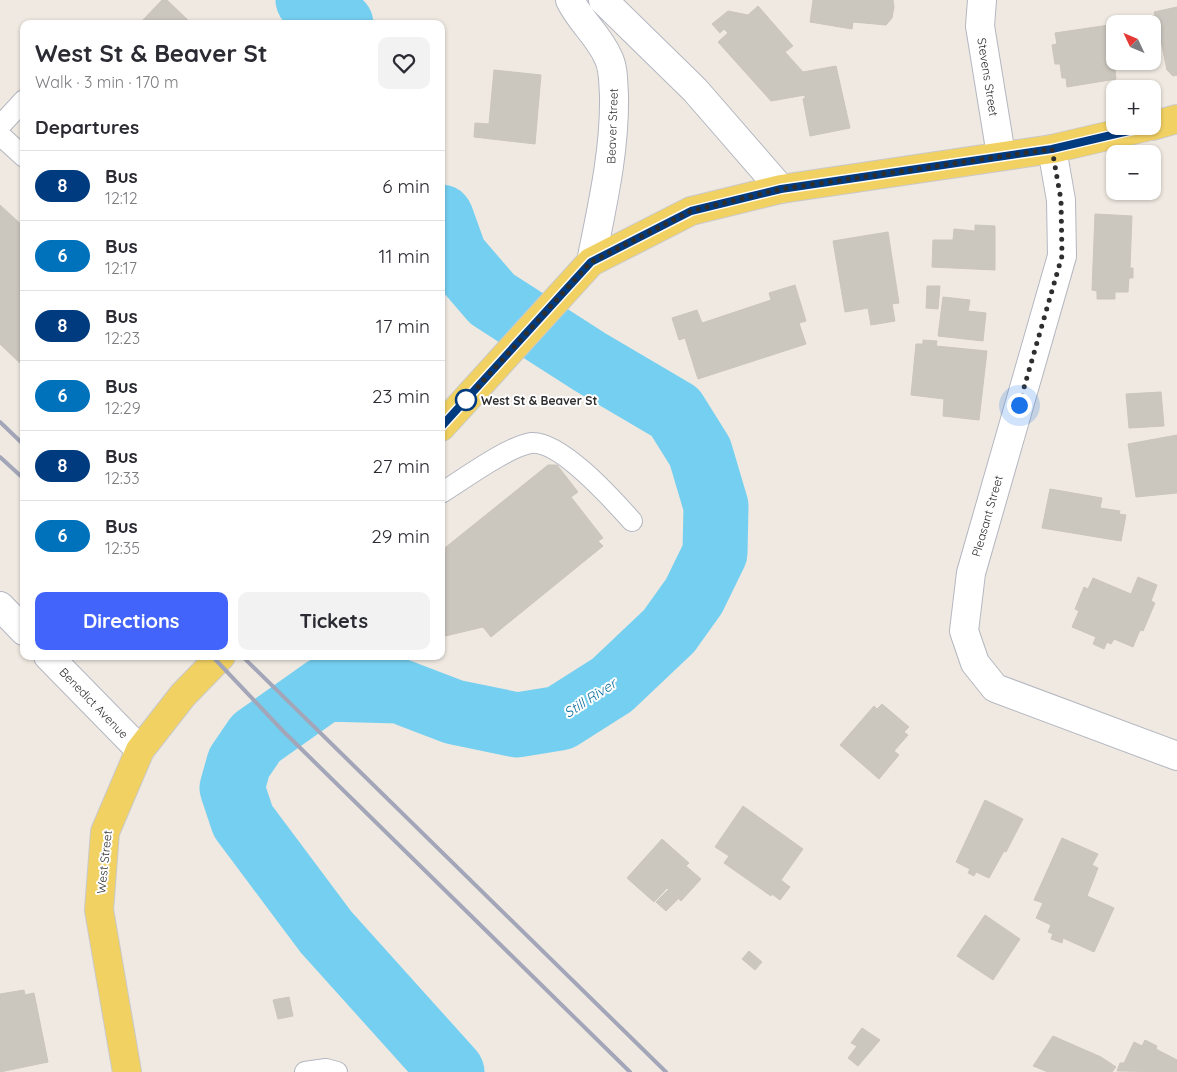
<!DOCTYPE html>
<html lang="en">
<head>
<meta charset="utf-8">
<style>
  :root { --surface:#fff; --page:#f2f2f3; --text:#2b2b33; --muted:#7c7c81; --line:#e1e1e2; --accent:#4264fb }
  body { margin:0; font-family:Quicksand,sans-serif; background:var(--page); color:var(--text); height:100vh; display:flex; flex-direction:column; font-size:19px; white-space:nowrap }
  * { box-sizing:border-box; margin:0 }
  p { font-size:16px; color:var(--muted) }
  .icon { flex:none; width:28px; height:28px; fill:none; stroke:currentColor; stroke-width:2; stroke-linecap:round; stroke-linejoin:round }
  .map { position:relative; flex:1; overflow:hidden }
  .side { position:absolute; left:20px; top:20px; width:425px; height:640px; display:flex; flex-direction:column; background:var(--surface); border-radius:10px; box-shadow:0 1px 4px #0004 }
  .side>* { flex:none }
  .badge { padding:0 10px; border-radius:16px; font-size:18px; line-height:32px }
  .needle { width:32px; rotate:314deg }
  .tools { position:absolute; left:1106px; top:15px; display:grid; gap:10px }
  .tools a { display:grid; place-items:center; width:55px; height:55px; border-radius:10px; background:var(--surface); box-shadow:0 1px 4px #0004; font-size:25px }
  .you { position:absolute; width:25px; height:25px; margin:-12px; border:4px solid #fff; border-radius:50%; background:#1a73e8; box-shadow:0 0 0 8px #1a73e833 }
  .map>.badge { position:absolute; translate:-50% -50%; box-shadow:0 0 0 2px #fff }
  h2 { padding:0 15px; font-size:19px; line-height:45px }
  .round { display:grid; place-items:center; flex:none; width:52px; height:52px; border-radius:10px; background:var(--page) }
  .headline { display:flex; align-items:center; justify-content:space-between; height:85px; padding:0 15px }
  h1 { font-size:24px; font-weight:700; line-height:38px }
  .primary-button { display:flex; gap:10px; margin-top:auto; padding:10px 15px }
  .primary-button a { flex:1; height:58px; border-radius:10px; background:var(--accent); color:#fff; font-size:20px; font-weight:700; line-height:58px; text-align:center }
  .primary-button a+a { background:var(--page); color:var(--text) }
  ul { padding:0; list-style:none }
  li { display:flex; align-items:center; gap:15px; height:70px; padding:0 15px; border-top:1px solid var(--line) }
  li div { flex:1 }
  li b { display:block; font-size:19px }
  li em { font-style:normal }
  li .badge { min-width:55px; font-weight:700; text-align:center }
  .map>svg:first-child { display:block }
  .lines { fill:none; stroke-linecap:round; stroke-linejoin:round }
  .river { stroke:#75cff0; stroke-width:65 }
  .building { fill:#cbc7bf; stroke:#cbc5ba }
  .lane-casing { stroke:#b4b7c1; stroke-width:22 }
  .street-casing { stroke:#b4b7c1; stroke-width:30 }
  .secondary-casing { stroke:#b4b7c1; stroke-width:30 }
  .primary-casing { stroke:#c9c9c9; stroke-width:30 }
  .lane { stroke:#fff; stroke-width:20 }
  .street { stroke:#fff; stroke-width:28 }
  .secondary { stroke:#fff; stroke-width:28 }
  .primary { stroke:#f2d163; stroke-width:28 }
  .rail { stroke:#a3a6b8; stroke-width:4 }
  .line-casing { stroke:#fff; stroke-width:11 }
  .line { stroke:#003b80; stroke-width:8 }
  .walk { stroke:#2e2e2e; stroke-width:5; stroke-dasharray:0 9 }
  .stop-dot { fill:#fff; stroke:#003b80; stroke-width:2.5 }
  .labels { text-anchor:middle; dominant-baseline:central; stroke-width:4; stroke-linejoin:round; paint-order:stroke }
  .street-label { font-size:12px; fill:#2e2e2e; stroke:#fff }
  .stop-label { font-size:12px; font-weight:bold; fill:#2e2e2e; stroke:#fff; text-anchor:start }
  .water-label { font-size:14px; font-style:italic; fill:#0d6fa3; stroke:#fff }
</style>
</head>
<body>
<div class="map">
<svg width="1177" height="1072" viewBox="0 0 1177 1072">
  <rect width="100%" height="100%" fill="#efe9e1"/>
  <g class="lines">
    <path class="river" d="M308 0 341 24
      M441 217 455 256 492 299 590 362 675 412 700 452 716 506 715 553 694 596 669 631 612 685 560 718 517 725 454 712 399 691 325 689 256 738 239 763 232 788 243 821 326 932 452 1072"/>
  </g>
  <path class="building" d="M162 0H167L192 24H139Z
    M813 0H893L894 7 892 18 886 25 853 22 852 29 810 22Z
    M758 6 793 46 785 52 803 72 836 66 850 128 810 136 803 99 805 98V95L771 101 718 42 728 33 724 29 720 33 712 24 728 11 748 15Z
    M1177 7V75L1173 76 1167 70 1159 31 1156 32 1152 16 1155 15 1154 12Z
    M1109 25 1117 69 1115 70 1116 79 1067 87 1066 78H1062L1060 64H1055L1052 45 1057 44 1055 33Z
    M494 70 541 75 535 144 474 137 475 123 489 124Z
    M0 205 24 227V367L0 344Z
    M1095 214 1132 216 1130 268H1133V278H1129L1128 292H1115V299H1097V291L1092 290Z
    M975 225 995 226V270L932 267 933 240H953L954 229 975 231Z
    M888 232 899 303 892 304 895 321 871 325 868 308 845 312 833 241Z
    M795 285 806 321 799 323 806 344 698 379 685 338 679 340 672 318 697 310 702 323 771 300 769 293Z
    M927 286H940L938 309 926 308Z
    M943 297 970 300 968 311 986 313 983 341 938 336Z
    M923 340 937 341 936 346 987 351 979 420 943 416 944 399 911 395 916 344H923Z
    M1161 392 1164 426 1129 428 1126 394Z
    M1177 435V493L1136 497 1128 444Z
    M548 465H557L578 492 571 497 603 538 598 541 603 546 491 637 483 627 441 637V551Z
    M1050 489 1102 498 1100 508 1120 511 1119 514 1126 515 1121 541 1042 528Z
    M1138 577 1157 585 1151 601 1155 603 1143 631 1140 630 1133 647 1114 639 1111 644 1107 642 1104 649 1093 644 1096 637 1072 627 1079 611 1075 609 1084 587 1088 589 1093 578 1131 594Z
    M882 704 909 727 904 732 908 735 894 751 899 755 879 779 840 745 874 706 877 709Z
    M985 800 1023 819 1006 852 1004 851 989 878 976 872 974 876 968 873 970 869 956 862Z
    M743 806 803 849 781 880 790 887 780 900 772 894 771 896 724 863 729 856 715 847Z
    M1062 838 1098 854 1092 865 1098 868 1087 896 1114 908 1094 952 1063 938 1062 943 1051 939 1053 934 1048 932 1051 925 1036 918 1043 903 1034 900Z
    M662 839 689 863 686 866 701 879 681 901 667 888 654 902 627 878Z
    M668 890 678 899 666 911 656 902Z
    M985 915 1020 939 993 980 957 956Z
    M749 951 762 962 755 970 742 959Z
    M24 990 25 995 34 993 48 1062 0 1072V994Z
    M289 997 293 1016 278 1019 273 1000Z
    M862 1028 880 1040 858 1066 848 1058 857 1046 851 1043Z
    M1053 1036 1101 1057 1116 1067 1112 1072H1048L1033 1066Z
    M1145 1040 1157 1046 1156 1049 1177 1060V1072L1117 1071 1120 1063H1124L1134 1042 1142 1046Z"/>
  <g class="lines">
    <g class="lane-casing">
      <path id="lane" d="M0 126 24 100
        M0 135 24 157
        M441 493C464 479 507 447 531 443 560 440 614 501 632 521
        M305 1072 326 1069 337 1072"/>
    </g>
    <g class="street-casing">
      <path id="street" d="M982 0 980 26 1001 155
        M1052 149 1061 200 1062 256 971 573 964 631 975 663 995 688 1177 756
        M0 606 24 631
        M48 656 140 750"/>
    </g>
    <g class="secondary-casing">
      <path id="secondary" d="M570 0C580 21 599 36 608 57 614 68 613 83 614 95 615 152 602 206 591 262
        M603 0 695 90 781 189"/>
    </g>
    <g class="primary-casing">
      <path id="primary" d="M1152 126 1177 119
        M441 427 591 262 691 211 781 189 1052 149 1150 126
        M127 1072 99 910 105 832 140 750 183 695 221 656"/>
    </g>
    <use href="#lane" class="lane"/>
    <use href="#street" class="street"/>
    <use href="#secondary" class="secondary"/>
    <use href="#primary" class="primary"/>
    <path class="rail" d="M0 422 24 445
      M0 457 24 479
      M212 656 284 732 630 1072
      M242 656 666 1072"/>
  </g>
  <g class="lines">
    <g class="line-casing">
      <path id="line" d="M441 427 591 262 691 211 781 189 1052 149 1150 126"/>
    </g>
    <use href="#line" class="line"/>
    <path class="walk" d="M466 400 591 262 691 211 781 189 1052 149 1061 200 1062 256 1019 405"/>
  </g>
  <circle class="stop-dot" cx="466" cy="400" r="10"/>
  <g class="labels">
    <g class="street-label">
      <text transform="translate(988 77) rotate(81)">Stevens Street</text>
      <text transform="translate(612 126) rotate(-88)">Beaver Street</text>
      <text transform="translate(987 516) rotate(-74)">Pleasant Street</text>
      <text transform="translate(94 703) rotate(46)">Benedict Avenue</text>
      <text transform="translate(104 862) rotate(-84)">West Street</text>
    </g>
    <g class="stop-label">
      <text x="481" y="400">West St &amp; Beaver St</text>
    </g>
    <g class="water-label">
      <text transform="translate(590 698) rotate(-33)">Still River</text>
    </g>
  </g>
</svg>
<div class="tools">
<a><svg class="needle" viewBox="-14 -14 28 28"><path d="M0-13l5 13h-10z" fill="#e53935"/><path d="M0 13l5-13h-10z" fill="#7c7c81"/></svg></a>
<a>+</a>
<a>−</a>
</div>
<div class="you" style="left:1019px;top:405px"></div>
<section class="side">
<div class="headline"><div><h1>West St &amp; Beaver St</h1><p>Walk · 3 min · 170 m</p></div><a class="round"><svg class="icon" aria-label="heart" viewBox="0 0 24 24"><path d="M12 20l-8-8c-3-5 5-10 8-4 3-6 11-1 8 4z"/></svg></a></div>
<h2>Departures</h2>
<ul>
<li><span class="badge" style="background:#003b80;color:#fff">8</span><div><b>Bus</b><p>12:12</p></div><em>6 min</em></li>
<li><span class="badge" style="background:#0072bc;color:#fff">6</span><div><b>Bus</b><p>12:17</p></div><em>11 min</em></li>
<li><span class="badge" style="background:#003b80;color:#fff">8</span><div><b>Bus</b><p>12:23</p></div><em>17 min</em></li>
<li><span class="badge" style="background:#0072bc;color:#fff">6</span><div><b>Bus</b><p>12:29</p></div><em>23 min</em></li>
<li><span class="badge" style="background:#003b80;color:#fff">8</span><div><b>Bus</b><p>12:33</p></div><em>27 min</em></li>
<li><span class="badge" style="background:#0072bc;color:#fff">6</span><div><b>Bus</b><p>12:35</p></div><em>29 min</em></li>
</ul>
<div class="primary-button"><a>Directions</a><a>Tickets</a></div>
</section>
</div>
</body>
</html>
